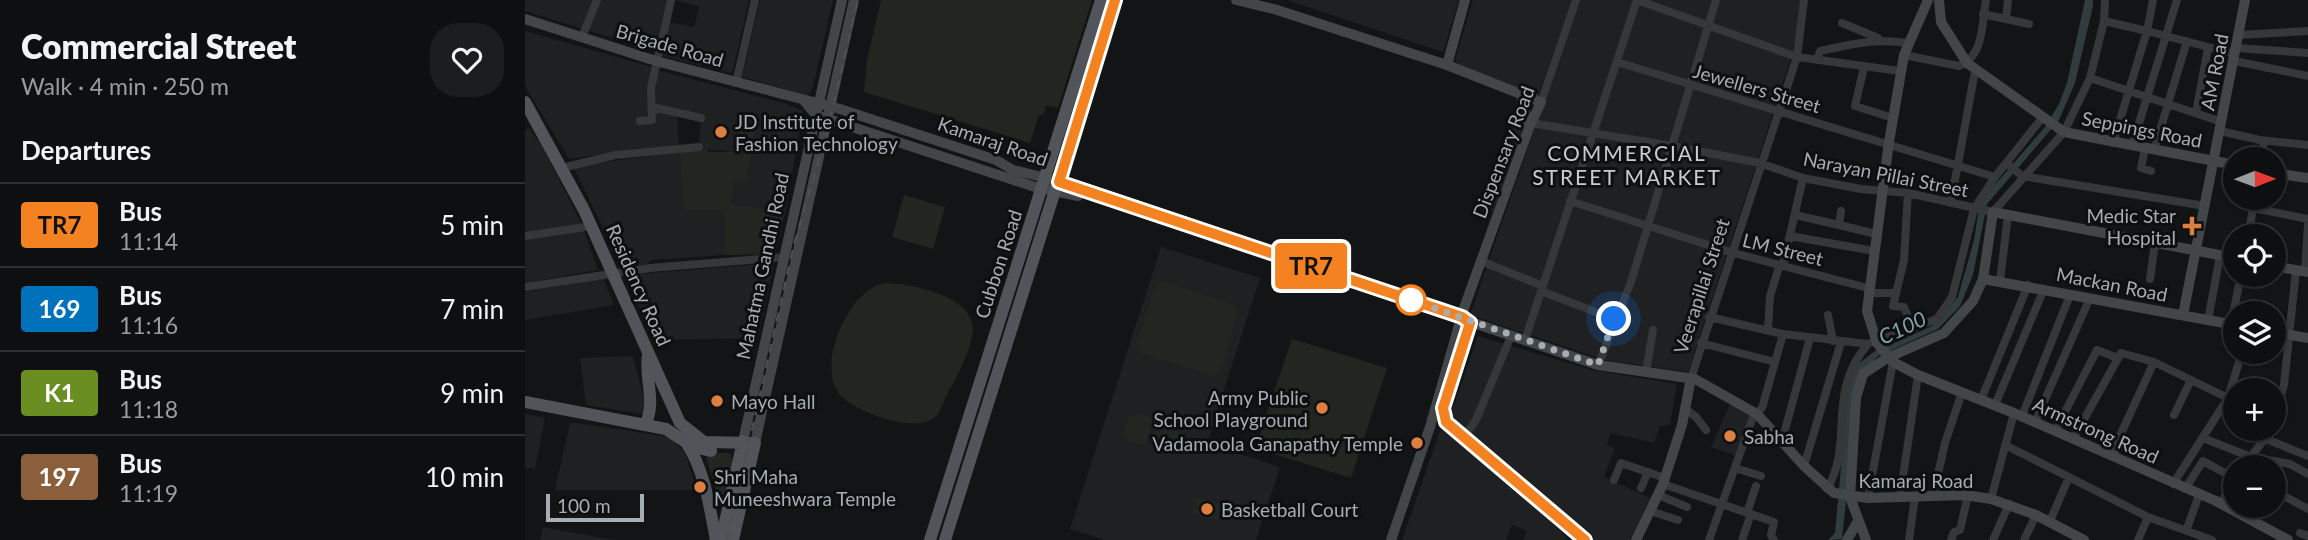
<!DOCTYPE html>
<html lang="en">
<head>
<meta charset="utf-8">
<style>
  :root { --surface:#0e0f10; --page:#1c1d1e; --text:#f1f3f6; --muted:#9b9c9f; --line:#2e2f30 }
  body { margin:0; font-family:Lato,sans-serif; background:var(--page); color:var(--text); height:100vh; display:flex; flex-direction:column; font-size:26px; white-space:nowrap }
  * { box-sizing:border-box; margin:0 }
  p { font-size:23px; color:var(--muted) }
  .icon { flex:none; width:38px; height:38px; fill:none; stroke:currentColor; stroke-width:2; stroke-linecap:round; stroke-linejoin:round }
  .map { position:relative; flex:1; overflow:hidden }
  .panel { display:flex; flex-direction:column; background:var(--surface); width:525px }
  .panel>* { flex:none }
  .badge { padding:0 14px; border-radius:5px; font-size:24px; line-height:46px }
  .needle { width:46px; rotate:89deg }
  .fabs { position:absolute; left:1698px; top:147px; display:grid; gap:14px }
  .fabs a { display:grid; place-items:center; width:63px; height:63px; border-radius:50%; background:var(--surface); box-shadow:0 2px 5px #0004,0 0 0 2px var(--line); font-size:35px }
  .scale { position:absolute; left:21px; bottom:18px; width:98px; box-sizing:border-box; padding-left:7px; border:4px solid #a6aeb4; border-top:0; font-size:19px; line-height:24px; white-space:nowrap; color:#a6aeb4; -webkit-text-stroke:5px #0e0f10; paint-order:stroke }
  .you { position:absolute; width:35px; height:35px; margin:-18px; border:5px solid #fff; border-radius:50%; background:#1a73e8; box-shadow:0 0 0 10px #1a73e833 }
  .map>.badge { position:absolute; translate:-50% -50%; box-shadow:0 0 0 4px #fff }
  h2 { padding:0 21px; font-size:26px; line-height:63px }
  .round { display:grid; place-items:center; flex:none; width:74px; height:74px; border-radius:28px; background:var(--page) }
  .overview { display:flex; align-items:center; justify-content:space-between; height:119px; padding:0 21px }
  h1 { font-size:33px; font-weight:800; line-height:52px }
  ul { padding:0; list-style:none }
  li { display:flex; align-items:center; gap:21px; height:84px; padding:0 21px; border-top:2px solid var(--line) }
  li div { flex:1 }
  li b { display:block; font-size:26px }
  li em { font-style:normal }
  li .badge { min-width:77px; font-weight:700; text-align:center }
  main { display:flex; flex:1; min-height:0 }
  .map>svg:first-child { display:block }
  .built { fill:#1f2022 }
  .green { fill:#212720 }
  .water { fill:#303c3e }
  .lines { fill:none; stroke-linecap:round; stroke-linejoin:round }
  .street { stroke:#353739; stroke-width:8 }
  .secondary { stroke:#434649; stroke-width:10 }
  .primary { stroke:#515458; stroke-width:12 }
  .rail { stroke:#4e5154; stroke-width:2; stroke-dasharray:9 7; stroke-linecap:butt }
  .line-casing { stroke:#fff; stroke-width:16 }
  .line { stroke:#f58220; stroke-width:10 }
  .walk { stroke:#a6aeb4; stroke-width:7; stroke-dasharray:0 12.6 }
  .poi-dot { fill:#de7f42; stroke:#0e0f10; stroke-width:2.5 }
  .stop-dot { fill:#fff; stroke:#f58220; stroke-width:3.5 }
  .labels { text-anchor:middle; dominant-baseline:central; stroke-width:6; stroke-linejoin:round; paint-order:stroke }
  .street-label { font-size:19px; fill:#a6aeb4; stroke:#0e0f10 }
  .poi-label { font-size:19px; fill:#a6aeb4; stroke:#0e0f10; text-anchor:start }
  .neighbourhood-label { font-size:21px; letter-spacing:2px; fill:#c7ccd0; stroke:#0e0f10 }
  .water-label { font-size:21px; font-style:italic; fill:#81a3ab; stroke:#0e0f10 }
</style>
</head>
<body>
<main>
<section class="panel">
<div class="overview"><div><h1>Commercial Street</h1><p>Walk · 4 min · 250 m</p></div><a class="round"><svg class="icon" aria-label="heart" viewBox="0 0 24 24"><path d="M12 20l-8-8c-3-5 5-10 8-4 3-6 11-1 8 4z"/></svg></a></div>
<h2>Departures</h2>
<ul>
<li><span class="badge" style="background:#f58220;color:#111">TR7</span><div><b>Bus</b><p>11:14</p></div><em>5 min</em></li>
<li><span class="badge" style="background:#0072bc;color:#fff">169</span><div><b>Bus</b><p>11:16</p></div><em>7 min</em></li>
<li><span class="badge" style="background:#6b8e23;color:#fff">K1</span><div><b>Bus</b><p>11:18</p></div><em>9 min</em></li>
<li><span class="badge" style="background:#8b5e3c;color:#fff">197</span><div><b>Bus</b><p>11:19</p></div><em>10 min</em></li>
</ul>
</section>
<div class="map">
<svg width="1783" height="540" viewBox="0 0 1783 540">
  <rect width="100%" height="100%" fill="#131415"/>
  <path class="built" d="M0 0H142L130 51 0 11Z
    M149 0H224L208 70 205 73 138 56 144 22 169 27 174 7Z
    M235 0H308L288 87 283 96 217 77Z
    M762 0H934L918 52Z
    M948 0H1047L1013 96 934 65 930 60Z
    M1054 0H1276L1273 36 1163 372 1080 360 945 315Z
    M0 31 127 67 124 88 126 119 115 120V123L129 121V112L152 116 154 146 107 149 44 159 0 86Z
    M132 70 258 103 278 111 260 212 206 206 210 177 221 179 212 152 174 149 176 117 128 106Z
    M993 98 1001 124 968 211 959 208Z
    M4 128 17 146 58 226 0 235V130Z
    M155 152 158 210H200V255L125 260 123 264 97 267 48 166Z
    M59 230 73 270 0 283V239Z
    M636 247 735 278 682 443 755 467 731 540H580L545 529Z
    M249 263 233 338 127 340 101 275Z
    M78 278 89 305 0 320V292Z
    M953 336 1067 370 1152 384 1145 425 1135 426 1129 443 1086 433 1082 445 1090 448 1079 477 1125 498 1105 540H1069L929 421 926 414Z
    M108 356 121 406 118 414 61 405 55 358Z
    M1205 404 1227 417 1212 456 1186 447Z
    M0 414 20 418 10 469 0 468Z
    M45 422 145 437 160 453 172 490H30Z
    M920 429 1004 500 1044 540H998L1002 531 987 525 981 540H877L915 431Z
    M18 527 89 540H15Z"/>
  <path class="green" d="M356 0H567L533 108 521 105 518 115H514L505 143 339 92 342 60Z
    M216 124 231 127 221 179 210 178 206 205 260 212 250 254 200 255V210H158L155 152 182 149 183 152H211Z
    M379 195 420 207 408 249 367 237Z
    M640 282 709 305 712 315 695 373 687 375 615 353 612 343 632 283Z
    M362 283C389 285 456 296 447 337 442 361 425 387 415 410 402 440 333 413 316 396 289 367 324 286 362 283Z
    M767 339 862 368 826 478 730 448Z
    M612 414 628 418 620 445 604 441 600 434 603 418Z
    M634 419 651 425 656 443 642 454 626 448Z
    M180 453H205L208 461 196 508Z
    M671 497 698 505 693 521 665 513Z"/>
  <path class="water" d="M1560 0H1568V6L1550 83 1534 120 1462 204 1448 275 1435 306 1413 329 1353 356 1334 377 1317 539 1303 540 1310 533 1323 390 1332 365 1350 351 1407 326 1433 297 1449 240 1455 202 1520 127 1534 104 1542 83Z"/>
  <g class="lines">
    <path class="street" d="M1628 0 1622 31 1710 54
      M1458 14 1504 24
      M1481 19 1483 0
      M1579 21 1622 31 1588 143
      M1317 23 1353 38
      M1714 35 1783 31
      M57 37 72 0
      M1711 48 1783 53
      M1379 55 1434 66C1459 57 1457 22 1461 0
      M1292 60 1295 51C1327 44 1350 38 1383 43
      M1709 61 1783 76
      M1092 62 1470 177 1517 118
      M1339 67 1330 106 1368 118
      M1565 78 1697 122
      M211 83 230 0
      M1016 102 1051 0
      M127 107 176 118
      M1671 113 1683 48
      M115 121 127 120 126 88 146 0
      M1006 123 1147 146 1235 163 1278 178 1336 189 1383 193 1468 212 1539 132 1565 78 1579 21 1580 0
      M1695 131 1735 140 1783 145
      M1607 146 1652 0
      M1620 148 1616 168 1626 171
      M1629 150 1662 41
      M1736 159 1739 141
      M1483 164 1497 176 1680 206
      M37 168 90 155 174 147
      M1383 193 1379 260 1368 306 1379 307 1388 329
      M1045 201 1205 252 1343 288
      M1426 202 1450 71
      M1728 208 1783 219
      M1316 211 1314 225 1351 234
      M1270 215 1314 225
      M1724 229 1747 233
      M0 236 67 226
      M1265 236 1349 251
      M1723 236 1730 198
      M956 261 1018 286
      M1258 265 1278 178
      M1780 272 1783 224
      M1625 279 1630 243
      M1475 281 1483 215
      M0 287 125 268 259 257
      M1016 291 1089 319
      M1343 293H1371
      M1303 315 1308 341
      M1184 317 1258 334 1343 344 1412 319 1427 297 1449 209 1470 177
      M1683 320 1695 256
      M1706 324 1716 275
      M1243 330 1245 296 1255 264
      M1000 340 1112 0 1272 57 1375 71
      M1176 343 1250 362
      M1073 365 1106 282 1191 0
      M1121 372 1128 330
      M1166 378 1272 57 1279 0
      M1456 400 1503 285
      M1470 405 1519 289
      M1159 408 1171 417 1181 430
      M1697 408 1710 414
      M1649 415 1666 380
      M1497 416 1545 295
      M1510 422 1565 298
      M1748 424 1759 385 1771 270
      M1530 431 1572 350 1593 358
      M939 437 951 420 986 336
      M1678 438 1726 457 1765 464 1783 474
      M1548 439 1596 353 1629 362 1703 398
      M1741 439 1783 456
      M1257 441 1285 338
      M1480 445 1623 517 1687 540
      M1589 457 1593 440 1629 362
      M1279 466 1316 342
      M1718 467 1747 429
      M1210 468 1236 476
      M1089 480 1096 463 1140 478
      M1138 484 1249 522 1246 535 1249 540
      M1648 484 1703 398 1717 352
      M1116 488 1123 472
      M1302 489C1330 442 1300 393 1343 344
      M1660 489 1678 461 1709 478
      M1748 490 1783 509
      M1133 495 1162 507
      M1408 496 1420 443 1437 392
      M1375 497 1393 375
      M1343 498 1368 362
      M1466 499 1489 413
      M1696 504 1710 477
      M1125 511 1153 520
      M1222 513 1231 486
      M1525 521 1544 477
      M1661 531 1674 495
      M1775 533 1783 536
      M1184 540 1228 417 1237 408 1258 334
      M1217 540 1226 514
      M1384 540 1390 497
      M1426 540 1429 532 1435 530 1443 495
      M1468 540 1484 504
      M1499 540 1511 515
      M1613 540 1623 517"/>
    <path class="secondary" d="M711 0 749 9 922 65 1016 102 1004 128 938 311 905 427 866 540
      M1403 0 1379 55 1364 142 1342 311 1352 343 1368 362 1393 375 1489 413 1691 501 1763 540
      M1414 0 1416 22 1442 63 1539 132 1710 165
      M0 19 131 61 315 109 471 160 488 170 521 178 1073 365 1170 379 1232 414 1279 466 1309 493 1343 498 1440 495 1466 499 1511 515 1559 540
      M922 65 940 0
      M996 94 1003 125
      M280 102 291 115 510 187 553 196
      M1748 173 1783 178
      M1748 266 1783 272
      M1458 279 1710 325
      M1658 315 1720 0
      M1748 332 1783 338
      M918 407 945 323
      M921 422 1060 540
      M218 441 317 0
      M230 443 329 0
      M1111 540 1138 484 1157 425 1166 378
      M1322 540 1333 521
      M1341 540 1325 497 1331 398 1338 374 1362 358 1419 333 1448 301 1458 279 1468 212 1710 258"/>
    <path class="primary" d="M0 102 59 210 155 423 179 442 230 443 208 540
      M0 402 141 429 168 447 186 451
      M120 425C132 401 119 380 123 355
      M162 444C180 471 185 509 191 540
      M196 540 218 441
      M405 540 576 0
      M420 540 590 0"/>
    <path class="rail" d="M202 540 269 244 301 136 333 0"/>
  </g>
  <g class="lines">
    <g class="line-casing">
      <path id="line" d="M590 0 534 182 937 317 945 323 918 408 921 422 1060 540"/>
    </g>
    <use href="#line" class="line"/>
    <path class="walk" d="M886 300 1073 365 1089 319"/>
  </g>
  <g class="poi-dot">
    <circle cx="196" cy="132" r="7"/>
    <path d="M1663.5 215.5h7v7h7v7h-7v7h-7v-7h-7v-7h7z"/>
    <circle cx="192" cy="401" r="7"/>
    <circle cx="797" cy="408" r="7"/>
    <circle cx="1205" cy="436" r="7"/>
    <circle cx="892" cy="443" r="7"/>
    <circle cx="175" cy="487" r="7"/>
    <circle cx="682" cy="509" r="7"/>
  </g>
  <circle class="stop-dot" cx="886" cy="300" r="14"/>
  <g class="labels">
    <g class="street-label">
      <text transform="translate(145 45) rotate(16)">Brigade Road</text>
      <text transform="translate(1689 72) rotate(-79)">AM Road</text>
      <text transform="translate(1232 88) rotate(16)">Jewellers Street</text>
      <text transform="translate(1617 129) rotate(11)">Seppings Road</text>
      <text transform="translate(468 141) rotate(19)">Kamaraj Road</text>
      <text transform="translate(978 152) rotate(-69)">Dispensary Road</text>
      <text transform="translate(1361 174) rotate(11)">Narayan Pillai Street</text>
      <text transform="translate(1258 249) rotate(14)">LM Street</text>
      <text transform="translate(473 264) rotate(-72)">Cubbon Road</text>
      <text transform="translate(237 266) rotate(-78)">Mahatma Gandhi Road</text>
      <text transform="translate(1587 284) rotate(11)">Mackan Road</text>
      <text transform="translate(114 285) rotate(66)">Residency Road</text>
      <text transform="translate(1176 286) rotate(-72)">Veerapillai Street</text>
      <text transform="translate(1571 430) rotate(24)">Armstrong Road</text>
      <text x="1391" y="480">Kamaraj Road</text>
    </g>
    <g class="poi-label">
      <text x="210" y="121">JD Institute of<tspan x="210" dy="22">Fashion Technology</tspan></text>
      <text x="1651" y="215" text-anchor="end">Medic Star<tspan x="1651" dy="22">Hospital</tspan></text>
      <text x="783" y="397" text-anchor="end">Army Public<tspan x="783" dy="22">School Playground</tspan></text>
      <text x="206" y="401">Mayo Hall</text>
      <text x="1219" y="436">Sabha</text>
      <text x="878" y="443" text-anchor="end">Vadamoola Ganapathy Temple</text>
      <text x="189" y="476">Shri Maha<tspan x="189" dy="22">Muneeshwara Temple</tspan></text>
      <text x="696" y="509">Basketball Court</text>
    </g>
    <g class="neighbourhood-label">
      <text x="1102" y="152">COMMERCIAL<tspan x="1102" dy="24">STREET MARKET</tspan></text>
    </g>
    <g class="water-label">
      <text transform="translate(1377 327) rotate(-25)">C100</text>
    </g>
  </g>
</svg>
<div class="fabs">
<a><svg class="needle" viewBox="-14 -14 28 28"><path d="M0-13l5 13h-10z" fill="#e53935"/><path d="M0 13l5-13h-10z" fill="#9b9c9f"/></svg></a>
<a><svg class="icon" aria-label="locate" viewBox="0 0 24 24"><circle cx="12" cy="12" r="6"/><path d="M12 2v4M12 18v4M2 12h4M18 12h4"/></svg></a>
<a><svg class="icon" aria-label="layers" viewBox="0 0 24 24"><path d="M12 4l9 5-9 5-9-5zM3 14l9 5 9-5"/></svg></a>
<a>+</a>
<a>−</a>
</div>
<div class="scale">100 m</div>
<div class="you" style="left:1089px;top:319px"></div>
<b class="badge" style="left:786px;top:266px;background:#f58220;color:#111">TR7</b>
</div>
</main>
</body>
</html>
